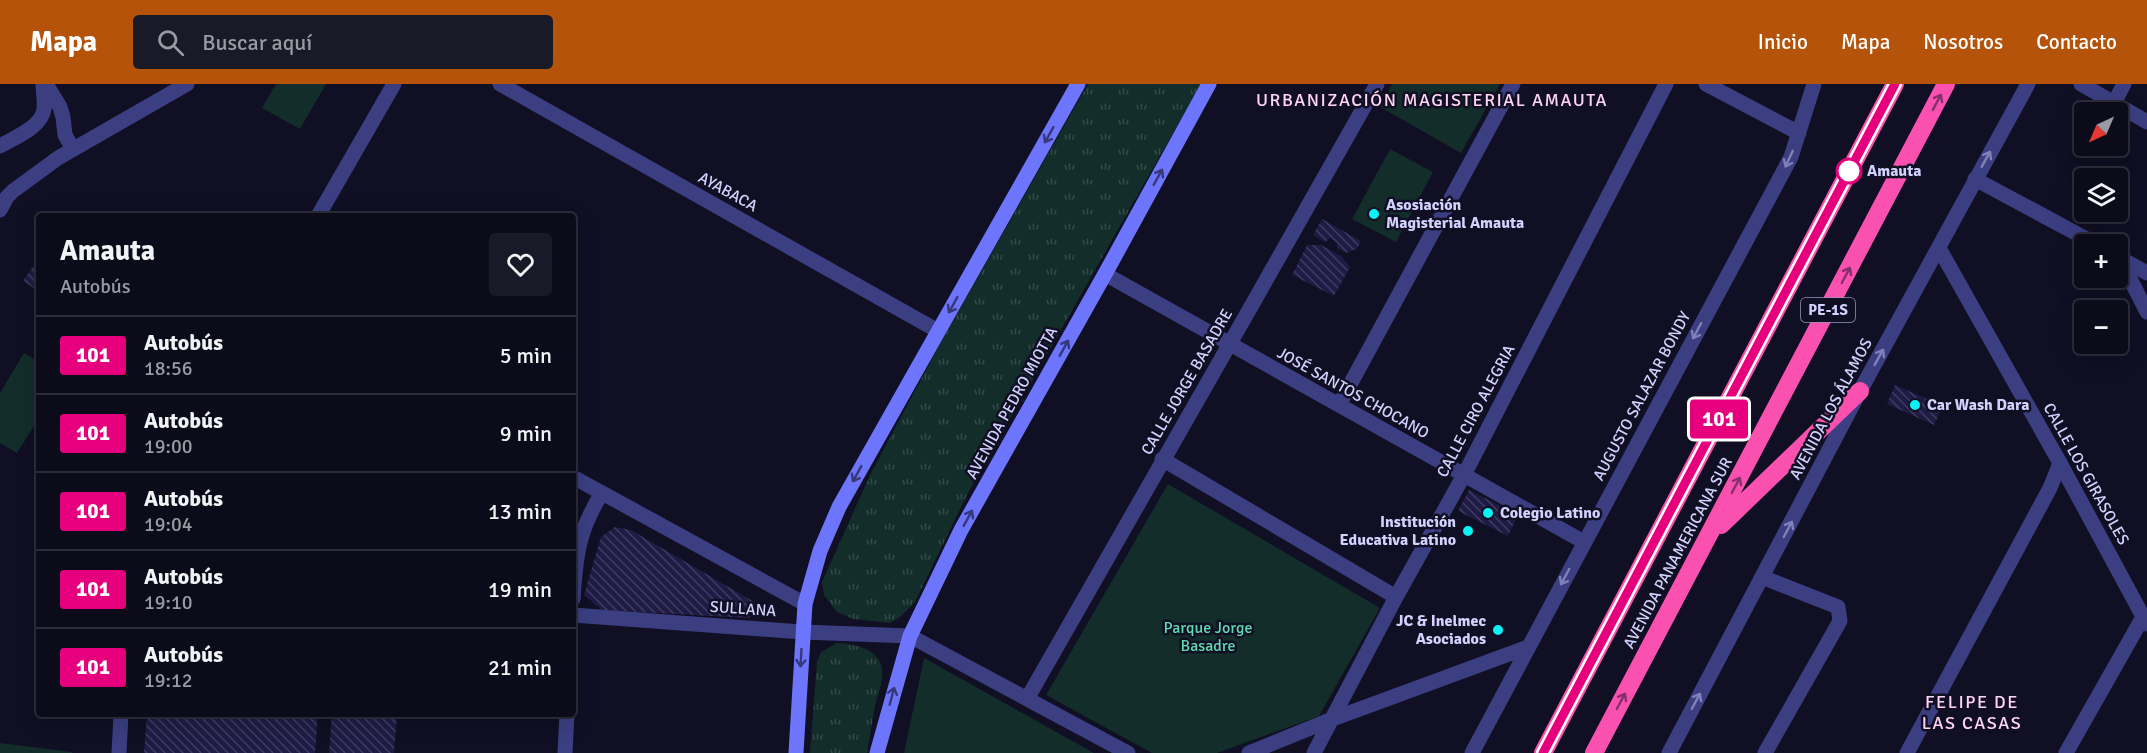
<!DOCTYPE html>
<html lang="es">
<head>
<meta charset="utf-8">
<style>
  :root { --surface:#0c0b1a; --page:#1a1927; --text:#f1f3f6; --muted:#9a9ba2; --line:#2c2b39; --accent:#b45309 }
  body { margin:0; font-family:Signika,sans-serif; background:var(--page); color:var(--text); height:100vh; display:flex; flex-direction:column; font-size:22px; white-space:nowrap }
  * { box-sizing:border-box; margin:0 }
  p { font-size:20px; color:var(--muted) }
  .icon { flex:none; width:33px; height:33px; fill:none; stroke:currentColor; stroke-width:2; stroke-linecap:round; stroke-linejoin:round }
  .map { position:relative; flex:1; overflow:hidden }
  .drawer { position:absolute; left:36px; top:129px; width:540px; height:504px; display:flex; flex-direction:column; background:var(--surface); border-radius:6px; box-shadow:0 6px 24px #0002,0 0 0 2px var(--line) }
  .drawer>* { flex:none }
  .badge { padding:0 12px; border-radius:4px; font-size:21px; line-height:39px }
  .needle { width:39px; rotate:224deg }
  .fabs { position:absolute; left:2074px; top:18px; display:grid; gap:12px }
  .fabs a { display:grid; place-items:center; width:54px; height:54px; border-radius:6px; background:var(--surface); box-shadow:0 6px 24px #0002,0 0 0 2px var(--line); font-size:30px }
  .map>.badge { position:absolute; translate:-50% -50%; box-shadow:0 0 0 3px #fff }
  .round { display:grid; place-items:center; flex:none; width:63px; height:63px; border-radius:6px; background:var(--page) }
  .headline { display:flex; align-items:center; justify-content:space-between; height:102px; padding:0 24px }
  h1 { font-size:28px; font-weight:700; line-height:45px }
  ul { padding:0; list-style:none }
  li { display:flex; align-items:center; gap:18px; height:78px; padding:0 24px; border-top:2px solid var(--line) }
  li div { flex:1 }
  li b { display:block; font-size:22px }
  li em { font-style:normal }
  li .badge { min-width:66px; font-weight:700; text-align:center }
  header { display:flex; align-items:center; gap:36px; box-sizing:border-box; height:84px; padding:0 30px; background:var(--accent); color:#fff }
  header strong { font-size:28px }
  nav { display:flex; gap:33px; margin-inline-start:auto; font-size:21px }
  .search { width:420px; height:54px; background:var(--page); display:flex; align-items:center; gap:15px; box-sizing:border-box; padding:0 21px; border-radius:6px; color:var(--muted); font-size:22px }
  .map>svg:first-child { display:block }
  .grass { fill:url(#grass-tufts) }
  .park { fill:#122d2a }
  .building { fill:url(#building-back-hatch) }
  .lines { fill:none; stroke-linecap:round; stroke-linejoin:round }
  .minor { stroke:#3b3e81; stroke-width:15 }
  .tertiary { stroke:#3b3e81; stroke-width:15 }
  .secondary { stroke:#6c75fb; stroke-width:15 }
  .motorway { stroke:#fa51b1; stroke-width:18 }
  .oneway { stroke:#85306a }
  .oneway2 { stroke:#353879 }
  .oneway3 { stroke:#7f81b9 }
  .line-casing { stroke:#fff; stroke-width:14 }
  .line { stroke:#e6007e; stroke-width:9 }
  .stop-dot { fill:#fff; stroke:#e6007e; stroke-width:3 }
  .poi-dot { fill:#07f2f5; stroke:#100f23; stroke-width:2 }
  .labels { text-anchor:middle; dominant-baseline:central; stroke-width:5; stroke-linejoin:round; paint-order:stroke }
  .shield { fill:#100f23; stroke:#9898bc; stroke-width:1.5 }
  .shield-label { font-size:15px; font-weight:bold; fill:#d3d2fe }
  .stop-label { font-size:16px; font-weight:bold; fill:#d3d2fe; stroke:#100f23; text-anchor:start }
  .street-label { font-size:16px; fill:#d3d2fe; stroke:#100f23 }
  .poi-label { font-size:16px; font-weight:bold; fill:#d3d2fe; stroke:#100f23; text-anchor:start }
  .park-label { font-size:16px; fill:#60dcb2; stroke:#100f23 }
  .neighbourhood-label { font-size:18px; letter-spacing:1.5px; fill:#fed4f2; stroke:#100f23 }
</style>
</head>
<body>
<header>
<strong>Mapa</strong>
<div class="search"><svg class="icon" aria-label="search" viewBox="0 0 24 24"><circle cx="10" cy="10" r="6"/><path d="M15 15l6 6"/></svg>Buscar aquí</div>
<nav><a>Inicio</a><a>Mapa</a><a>Nosotros</a><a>Contacto</a></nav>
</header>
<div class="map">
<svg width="2147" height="669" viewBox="0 0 2147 669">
  <defs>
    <pattern id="grass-tufts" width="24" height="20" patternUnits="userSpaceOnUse" patternTransform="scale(1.5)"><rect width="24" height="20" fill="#122d2a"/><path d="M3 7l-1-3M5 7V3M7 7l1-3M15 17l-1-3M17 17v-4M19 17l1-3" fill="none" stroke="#344b4a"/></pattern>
    <pattern id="building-back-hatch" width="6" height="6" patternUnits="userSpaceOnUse" patternTransform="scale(1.5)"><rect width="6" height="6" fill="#201b44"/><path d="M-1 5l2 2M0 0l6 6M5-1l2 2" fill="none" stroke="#403b60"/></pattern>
  </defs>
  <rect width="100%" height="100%" fill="#100f23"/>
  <path class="grass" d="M1088 0H1201L968 409 915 518 900 533 890 539 853 535 837 528 824 511 822 498 871 389 939 262Z
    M837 559C858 560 886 567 882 594 881 604 877 613 875 622 872 637 870 653 867 669H810L817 577 821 568Z"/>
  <path class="park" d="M276 0H326L300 45 262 24Z
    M1392 0H1500L1461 69 1380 23Z
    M1390 65 1433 88 1396 158 1352 135Z
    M24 269 39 278V334L17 369 0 359V309Z
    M1168 400 1380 524 1319 632 1217 669H1152L1046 611Z
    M924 574 1094 669H904Z
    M0 659 72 668V669H0Z"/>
  <path class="building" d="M1322 135 1361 157 1357 165 1346 169 1337 164V159L1330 154 1325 158 1313 151Z
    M1307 161H1321L1341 172 1350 183 1334 212 1292 191Z
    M39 174V199L35 205 23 197Z
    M1895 301 1943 322 1934 341 1887 320Z
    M1469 406 1518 431 1508 452 1458 427Z
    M615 443 631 446 756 519 749 534 602 526 584 511 601 453Z
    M147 630H318L315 669H144Z
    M332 630H397L394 669H329Z"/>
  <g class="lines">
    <path class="minor" d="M46 0 60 23 63 33 65 51 73 65
      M500 0 938 247
      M1706 0 1799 49
      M2081 0 2147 38
      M2114 19 2124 0
      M0 62C14 54 42 43 44 25 45 17 43 8 43 0
      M1975 95 2096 160
      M0 126 7 113 13 107 58 74 187 0
      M318 132 394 0
      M2118 173 2147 189
      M2119 173 2147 228
      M1105 190 1584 458
      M1339 321 1513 0
      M1162 375 1396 513
      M573 393 805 520
      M1762 493 1838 523 1840 537 1765 669
      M573 515C576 472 578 447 602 409
      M573 531 802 548 910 552 1128 669
      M1027 615C1143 409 1262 206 1377 0
      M119 669 121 630
      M565 669 567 630
      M1249 669 1330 636 1528 563
      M1314 669 1396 513 1464 391 1666 0
      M1472 669 1791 73 1814 0
      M1907 669 2050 404 2060 379
      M2066 669 2143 533"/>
    <path class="tertiary" d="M1939 164 2060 379 2147 540
      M1669 669 1860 307 2028 0"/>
    <path class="secondary" d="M796 669 805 520 820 467 839 423 1078 0
      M877 669 910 552 961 446 1105 190 1209 0"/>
    <path class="motorway" d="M1721 441 1860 307
      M1543 669 1895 0
      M1594 669 1946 0"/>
  </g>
  <defs><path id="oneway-shaft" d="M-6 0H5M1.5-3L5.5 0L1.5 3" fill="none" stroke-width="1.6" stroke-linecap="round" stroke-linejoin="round" transform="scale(1.5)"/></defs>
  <g class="oneway">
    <use href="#oneway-shaft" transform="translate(1937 18) rotate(-62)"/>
    <use href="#oneway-shaft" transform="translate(1846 191) rotate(-62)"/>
    <use href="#oneway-shaft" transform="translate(1736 401) rotate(-62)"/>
    <use href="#oneway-shaft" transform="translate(1621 617) rotate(-62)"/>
  </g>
  <g class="oneway2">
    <use href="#oneway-shaft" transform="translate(1049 51) rotate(119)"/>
    <use href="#oneway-shaft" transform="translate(1158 93) rotate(-61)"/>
    <use href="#oneway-shaft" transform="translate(953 221) rotate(119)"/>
    <use href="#oneway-shaft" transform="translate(1064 264) rotate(-61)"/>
    <use href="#oneway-shaft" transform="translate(857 390) rotate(119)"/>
    <use href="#oneway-shaft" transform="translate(968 434) rotate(-61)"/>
    <use href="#oneway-shaft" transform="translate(801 574) rotate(93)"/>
    <use href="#oneway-shaft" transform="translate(892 612) rotate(-75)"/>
  </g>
  <g class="oneway3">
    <use href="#oneway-shaft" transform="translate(1789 75) rotate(115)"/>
    <use href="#oneway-shaft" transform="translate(1986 75) rotate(-61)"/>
    <use href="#oneway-shaft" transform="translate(1697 247) rotate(118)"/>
    <use href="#oneway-shaft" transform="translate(1879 273) rotate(-61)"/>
    <use href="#oneway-shaft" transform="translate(1788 445) rotate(-62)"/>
    <use href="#oneway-shaft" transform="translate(1565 493) rotate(118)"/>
    <use href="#oneway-shaft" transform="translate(1696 617) rotate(-62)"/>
  </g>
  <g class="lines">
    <g class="line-casing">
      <path id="line" d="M1543 669 1895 0"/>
    </g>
    <use href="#line" class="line"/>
  </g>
  <circle class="stop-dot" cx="1849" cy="87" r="12"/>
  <g class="poi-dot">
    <circle cx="1374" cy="130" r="6"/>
    <circle cx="1915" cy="321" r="6"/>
    <circle cx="1488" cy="429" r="6"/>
    <circle cx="1468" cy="447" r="6"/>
    <circle cx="1498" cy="546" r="6"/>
  </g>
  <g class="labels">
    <rect class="shield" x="1801" y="214" width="54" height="24" rx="4.5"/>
    <g class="shield-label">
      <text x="1828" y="226">PE-1S</text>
    </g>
    <g class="stop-label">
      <text x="1867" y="87">Amauta</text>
    </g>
    <g class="street-label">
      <text transform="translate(728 108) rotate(29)">AYABACA</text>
      <text transform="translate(1187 298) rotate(-60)">CALLE JORGE BASADRE</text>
      <text transform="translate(1353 309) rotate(29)">JOSÉ SANTOS CHOCANO</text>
      <text transform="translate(1642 312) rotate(-62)">AUGUSTO SALAZAR BONDY</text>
      <text transform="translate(1012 319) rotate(-61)">AVENIDA PEDRO MIOTTA</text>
      <text transform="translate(1831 325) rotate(-62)">AVENIDA LOS ÁLAMOS</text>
      <text transform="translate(1476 327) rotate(-62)">CALLE CIRO ALEGRIA</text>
      <text transform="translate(2086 390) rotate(61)">CALLE LOS GIRASOLES</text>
      <text transform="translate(1678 469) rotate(-62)">AVENIDA PANAMERICANA SUR</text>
      <text transform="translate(743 525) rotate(4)">SULLANA</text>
    </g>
    <g class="poi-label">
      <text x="1386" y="121">Asosiación<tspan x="1386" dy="18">Magisterial Amauta</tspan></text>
      <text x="1927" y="321">Car Wash Dara</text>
      <text x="1500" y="429">Colegio Latino</text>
      <text x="1456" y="438" text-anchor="end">Institución<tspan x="1456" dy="18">Educativa Latino</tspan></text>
      <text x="1486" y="537" text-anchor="end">JC &amp; Inelmec<tspan x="1486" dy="18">Asociados</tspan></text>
    </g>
    <g class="park-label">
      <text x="1208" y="544">Parque Jorge<tspan x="1208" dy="18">Basadre</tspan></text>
    </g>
    <g class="neighbourhood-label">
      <text x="1432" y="16">URBANIZACIÓN MAGISTERIAL AMAUTA</text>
      <text x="1972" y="618">FELIPE DE<tspan x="1972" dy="21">LAS CASAS</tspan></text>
    </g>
  </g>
</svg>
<div class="fabs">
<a><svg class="needle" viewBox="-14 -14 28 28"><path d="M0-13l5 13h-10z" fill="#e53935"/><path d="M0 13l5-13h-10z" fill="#9a9ba2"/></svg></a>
<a><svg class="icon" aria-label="layers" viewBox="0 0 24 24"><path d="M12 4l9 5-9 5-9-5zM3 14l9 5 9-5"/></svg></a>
<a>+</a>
<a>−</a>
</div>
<b class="badge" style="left:1719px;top:335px;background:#e6007e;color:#fff">101</b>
<section class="drawer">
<div class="headline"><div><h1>Amauta</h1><p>Autobús</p></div><a class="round"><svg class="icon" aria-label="heart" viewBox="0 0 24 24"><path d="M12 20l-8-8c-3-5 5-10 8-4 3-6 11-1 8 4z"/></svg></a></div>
<ul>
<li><span class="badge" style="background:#e6007e;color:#fff">101</span><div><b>Autobús</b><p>18:56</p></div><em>5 min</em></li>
<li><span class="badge" style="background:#e6007e;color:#fff">101</span><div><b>Autobús</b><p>19:00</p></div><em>9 min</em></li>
<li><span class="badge" style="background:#e6007e;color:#fff">101</span><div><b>Autobús</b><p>19:04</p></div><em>13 min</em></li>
<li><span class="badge" style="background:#e6007e;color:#fff">101</span><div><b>Autobús</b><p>19:10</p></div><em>19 min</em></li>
<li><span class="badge" style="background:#e6007e;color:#fff">101</span><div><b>Autobús</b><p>19:12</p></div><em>21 min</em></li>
</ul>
</section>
</div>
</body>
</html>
